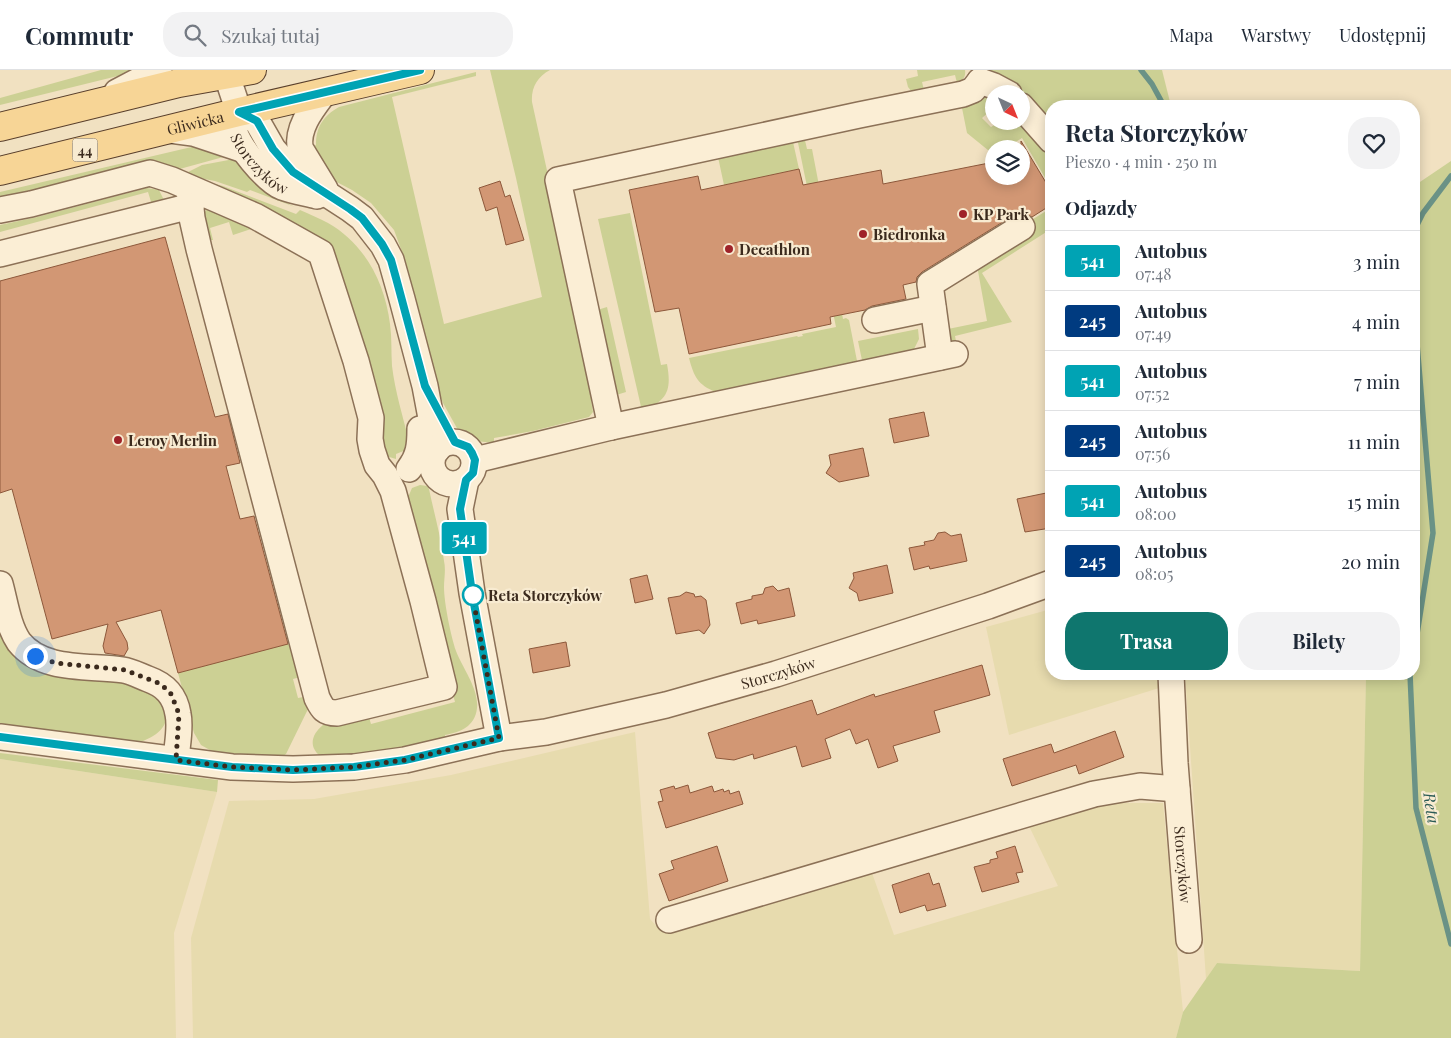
<!DOCTYPE html>
<html lang="pl">
<head>
<meta charset="utf-8">
<style>
  :root { --surface:#fff; --page:#f2f2f3; --text:#1f2937; --muted:#747a83; --line:#e0e1e3; --accent:#0f766e }
  body { margin:0; font-family:"Playfair Display",serif; background:var(--page); color:var(--text); height:100vh; display:flex; flex-direction:column; font-size:19px; white-space:nowrap }
  * { box-sizing:border-box; margin:0 }
  p { font-size:16px; color:var(--muted) }
  .icon { flex:none; width:28px; height:28px; fill:none; stroke:currentColor; stroke-width:2; stroke-linecap:round; stroke-linejoin:round }
  .map { position:relative; flex:1; overflow:hidden }
  .details { position:absolute; left:1045px; top:30px; width:375px; height:580px; display:flex; flex-direction:column; background:var(--surface); border-radius:20px; box-shadow:0 2px 12px #0003 }
  .details>* { flex:none }
  .badge { padding:0 10px; border-radius:4px; font-size:18px; line-height:32px }
  .needle { width:32px; rotate:137deg }
  .buttons { position:absolute; left:985px; top:15px; display:grid; gap:10px }
  .buttons a { display:grid; place-items:center; width:45px; height:45px; border-radius:50%; background:var(--surface); box-shadow:0 2px 12px #0003; font-size:25px }
  .you { position:absolute; width:25px; height:25px; margin:-12px; border:4px solid #fff; border-radius:50%; background:#1a73e8; box-shadow:0 0 0 8px #1a73e833 }
  .map>.badge { position:absolute; translate:-50% -50%; box-shadow:0 0 0 2px #fff }
  h2 { padding:0 20px; font-size:19px; line-height:45px }
  .round { display:grid; place-items:center; flex:none; width:52px; height:52px; border-radius:20px; background:var(--page) }
  .headline { display:flex; align-items:center; justify-content:space-between; height:85px; padding:0 20px }
  h1 { font-size:24px; font-weight:700; line-height:38px }
  .cta { display:flex; gap:10px; margin-top:auto; padding:10px 20px }
  .cta a { flex:1; height:58px; border-radius:20px; background:var(--accent); color:#fff; font-size:20px; font-weight:700; line-height:58px; text-align:center }
  .cta a+a { background:var(--page); color:var(--text) }
  ul { padding:0; list-style:none }
  li { display:flex; align-items:center; gap:15px; height:60px; padding:0 20px; border-top:1px solid var(--line) }
  li div { flex:1 }
  li b { display:block; font-size:19px }
  li em { font-style:normal }
  li .badge { min-width:55px; font-weight:700; text-align:center }
  header { display:flex; align-items:center; gap:30px; box-sizing:border-box; height:70px; padding:0 25px; background:var(--surface); border-bottom:1px solid var(--line) }
  header strong { font-size:24px }
  nav { display:flex; gap:28px; margin-inline-start:auto; font-size:18px }
  .search { width:350px; height:45px; background:var(--page); display:flex; align-items:center; gap:12px; box-sizing:border-box; padding:0 18px; border-radius:20px; color:var(--muted); font-size:19px }
  .map>svg:first-child { display:block }
  .farmland { fill:#e7dbae }
  .green { fill:#ccd094 }
  .lines { fill:none; stroke-linecap:round; stroke-linejoin:round }
  .stream { stroke:#6a9286; stroke-width:5.5 }
  .building { fill:#d29774; stroke:#8d583b }
  .minor-casing { stroke:#8c7157; stroke-width:28 }
  .major-casing { stroke:#593f2c; stroke-width:30 }
  .minor { stroke:#fbeed5; stroke-width:25 }
  .major { stroke:#f7d596; stroke-width:28 }
  .line-casing { stroke:#fff; stroke-width:11 }
  .line { stroke:#00a3b4; stroke-width:8 }
  .walk { stroke:#3b2a1d; stroke-width:5; stroke-dasharray:0 9 }
  .poi-dot { fill:#9f2329; stroke:#f8ebd1; stroke-width:2 }
  .stop-dot { fill:#fff; stroke:#00a3b4; stroke-width:2.5 }
  .labels { text-anchor:middle; dominant-baseline:central; stroke-width:4.5; stroke-linejoin:round; paint-order:stroke }
  .shield { fill:#f8ebd1; stroke:#746453; stroke-width:1 }
  .shield-label { font-size:14px; font-weight:bold; fill:#3b2a1d }
  .street-label { font-size:15px; fill:#3b2a1d; stroke:#f8ebd1 }
  .poi-label { font-size:15px; font-weight:bold; fill:#3b2a1d; stroke:#f8ebd1; text-anchor:start }
  .stop-label { font-size:15px; font-weight:bold; fill:#3b2a1d; stroke:#f8ebd1; text-anchor:start }
  .water-label { font-size:16px; font-style:italic; fill:#2b5b56; stroke:#f8ebd1 }
</style>
</head>
<body>
<header>
<strong>Commutr</strong>
<div class="search"><svg class="icon" aria-label="search" viewBox="0 0 24 24"><circle cx="10" cy="10" r="6"/><path d="M15 15l6 6"/></svg>Szukaj tutaj</div>
<nav><a>Mapa</a><a>Warstwy</a><a>Udostępnij</a></nav>
</header>
<div class="map">
<svg width="1451" height="968" viewBox="0 0 1451 968">
  <rect width="100%" height="100%" fill="#f1e1c1"/>
  <path class="farmland" d="M1051 539V604H1160L1159 618 1009 665 986 557Z
    M1185 604H1366L1360 901 1217 893 1206 909Z
    M635 662 650 849 660 860 872 803 894 865 1058 816 1028 754 1103 733H1163L1183 942 1176 968H193L191 868 229 731 314 729 451 705Z
    M0 689 217 722 174 863 176 968H0Z"/>
  <path class="green" d="M101 0H142L0 35V28Z
    M490 0H550C537 7 531 18 532 32L597 329 591 330 593 342 589 347 533 361 494 368V373L476 371 458 360 443 333 433 307 405 190 394 160 371 133 352 120 329 108 310 78 316 75C316 57 323 46 339 37L476 2V6L392 27 444 254 542 227 516 108Z
    M917 0H965C966 7 963 10 957 13L955 5 922 12 924 20 912 22 908 17 906 9 918 6Z
    M986 0H1162L1171 36H1051V64Z
    M994 24V43L990 41 982 48 991 57 1001 51H1021L1051 76V118L1022 68 1004 79H994V85L967 63 961 33 978 25Z
    M804 66 807 79H812L840 225 839 228 843 249 846 248 849 250 858 296 716 322C698 315 694 307 689 288L797 266 798 267 803 266 802 264 836 257 797 68Z
    M793 72 799 99 724 115 718 87Z
    M200 75 227 86 176 100 0 136V122Z
    M234 89C255 115 265 123 295 137L250 120 247 122 215 111 194 107 188 102 202 95Z
    M1451 91V968H1176L1183 942 1217 893 1360 901 1366 604H1414V116Z
    M188 107 223 116 296 144 300 140C309 144 319 148 328 153 365 174 385 213 390 254 392 268 391 282 392 296 395 321 403 347 409 371L406 380 396 384V389L386 386 381 378 344 214Z
    M147 118 159 120 165 132 152 135 148 122 0 162V155L37 147Z
    M1051 138V159L982 203 1012 252 955 266 957 276 949 274 948 259 987 251 976 190 1025 154Z
    M207 139 252 156 251 159 233 165 229 152 210 158 213 170H210L208 168 204 143Z
    M630 143 661 295 667 294C672 321 667 331 642 341L598 149Z
    M607 237 626 322 613 326 594 241Z
    M918 259 919 269 913 281 863 295 858 271Z
    M420 415 427 416 429 419C434 443 441 467 444 491 446 499 444 509 444 517 444 533 451 566 456 581 463 599 479 619 477 638 475 657 460 662 445 665L446 671 380 684 320 686C308 676 312 664 323 655L368 644 371 654 455 632 403 426 409 425 412 418Z
    M0 561C13 609 77 606 118 612 126 613 137 613 144 616 153 621 158 626 162 635 175 657 153 668 135 674L0 656Z
    M290 573 293 585H296L304 606 293 609 298 628 309 626 310 635 286 684 280 688 217 684 201 675 194 663 178 603Z
    M0 683 218 710 217 722 0 689Z"/>
  <g class="lines">
    <path class="stream" d="M1141 0 1152 14 1164 36
      M1414 161 1423 143 1451 106
      M1414 268 1417 274 1433 463 1414 583
      M1410 604 1416 738 1451 874"/>
  </g>
  <path class="building" d="M1021 71 1051 121V135L1032 147 1022 143 1014 145 922 202 917 207 916 212 903 215 906 229 872 236 865 240 830 247 831 254 689 284 679 238 655 242 629 120 698 106 701 120 799 99 803 115 881 100 883 114 994 92V106H1021Z
    M500 111 505 127 510 125 524 170 506 175 497 137 486 141 479 118Z
    M165 167 215 347 228 344 240 393 226 396 240 449 254 446 288 574 178 603 161 540 116 552 127 572 128 579 124 586 105 583 103 576 108 554 52 569 12 419 0 423V211Z
    M924 342 929 366 894 373 889 349Z
    M863 378 869 406 839 412 826 403 831 395 829 385Z
    M1051 422V458L1025 462 1017 429Z
    M945 462 951 466 961 464 967 491 930 499 929 496 914 500 909 478 925 475 924 472 934 470 938 463Z
    M887 495 893 523 859 531 857 523 849 518 854 508 853 503Z
    M647 505 653 529 635 533 630 509Z
    M773 516 778 521 789 518 795 546 758 554 757 550 741 554 736 533 752 529V526L763 524 765 518Z
    M686 522 694 524 695 527 701 526 706 530 710 555 704 564 699 560 676 564 668 528 680 526Z
    M566 572 570 596 533 603 529 579Z
    M982 595 990 625 934 641 940 662 893 676 898 691 878 698 868 669 856 674 850 659 825 669 831 688 802 697 796 676 754 689 753 684 734 690 716 688 708 663 812 630 817 645 874 624 875 627Z
    M1115 661 1124 687 1079 704 1076 695 1012 716 1003 689 1051 674 1054 683Z
    M688 715 690 723 712 716 714 722 723 719 724 722 729 720 730 724 739 721 743 734 666 758 658 732 663 731 660 720 674 716 675 719Z
    M717 776 728 811 669 831 659 804 674 799 671 791Z
    M1015 776 1023 802 1016 803 1019 812 982 822 974 797 990 793V790L998 788 996 782Z
    M929 803 933 815 939 813 946 836 927 841 925 835 900 843 892 815Z"/>
  <g class="lines">
    <g class="minor-casing">
      <g id="minor">
        <path id="s1" d="M225 0 239 42C238 46 234 52 234 57 234 73 267 111 282 117 293 121 305 123 317 126"/>
        <path d="M980 11 994 16 1009 24"/>
        <path d="M117 22 159 0"/>
        <path d="M324 23C312 39 297 57 300 78L325 119"/>
        <path d="M1021 36 1051 70"/>
        <path d="M239 42 257 51 273 79 293 102 350 139 362 148 383 175 391 190 402 229 425 316 437 380"/>
        <path d="M170 60 193 63 244 80"/>
        <path d="M0 140 31 134 150 103 172 110 255 146 321 183 356 291 371 348 370 369 372 380 377 395 385 405 393 421 423 531 444 617 337 643C324 643 322 638 317 628L199 179 192 148 189 119"/>
        <path d="M0 184 191 136"/>
        <path d="M875 250 933 238"/>
        <path d="M940 287 930 214 1022 157"/>
        <path d="M611 357 558 110 859 45 963 24 973 20 980 11"/>
        <circle cx="453" cy="393" r="21"/>
        <path d="M475 390 611 357 955 284"/>
        <path d="M409 399C419 386 420 375 420 359"/>
        <path d="M466 410 460 439 472 523 499 668"/>
        <path d="M0 514C5 532 8 556 19 572 43 602 89 595 123 600 131 601 140 606 148 609 165 615 175 625 178 644 181 658 177 675 176 689"/>
        <path id="s2" d="M1171 604 1175 693 1189 870"/>
        <path id="s3" d="M0 667 232 697 293 699 354 697 405 690 499 668 546 662 666 635 776 604 988 536 1051 513"/>
        <path d="M669 850 1094 724 1140 716 1177 719"/>
      </g>
    </g>
    <g class="major-casing">
      <g id="major">
        <path d="M0 57 179 13 252 0"/>
        <path id="s4" d="M0 101 239 42 420 0"/>
      </g>
    </g>
    <use href="#minor" class="minor"/>
    <use href="#major" class="major"/>
  </g>
  <g class="lines">
    <g class="line-casing">
      <path id="line" d="M0 667 232 697 293 700 354 697 405 690 499 668 472 523 460 439 466 410 473 403 475 390 472 383 468 377 455 372 425 316 396 208 391 190 382 174 362 148 350 139 293 102 273 79 257 51 239 42 420 0"/>
    </g>
    <use href="#line" class="line"/>
    <path class="walk" d="M35 586 56 593 125 600 161 614 171 624 179 644 176 690 232 697 293 700 354 697 405 690 499 668 472 523 473 525"/>
  </g>
  <g class="poi-dot">
    <circle cx="963" cy="144" r="5"/>
    <circle cx="863" cy="164" r="5"/>
    <circle cx="729" cy="179" r="5"/>
    <circle cx="118" cy="370" r="5"/>
  </g>
  <circle class="stop-dot" cx="473" cy="525" r="10"/>
  <g class="labels">
    <rect class="shield" x="72.5" y="68.5" width="25" height="23" rx="4"/>
    <g class="shield-label">
      <text x="85" y="80">44</text>
    </g>
    <g class="street-label">
      <text stroke="none"><textPath href="#s4" startOffset="201">Gliwicka</textPath></text>
      <text stroke="none"><textPath href="#s1" startOffset="106">Storczyków</textPath></text>
      <text stroke="none"><textPath href="#s3" startOffset="791">Storczyków</textPath></text>
      <text stroke="none"><textPath href="#s2" startOffset="191">Storczyków</textPath></text>
    </g>
    <g class="poi-label">
      <text x="973" y="144">KP Park</text>
      <text x="873" y="164">Biedronka</text>
      <text x="739" y="179">Decathlon</text>
      <text x="128" y="370">Leroy Merlin</text>
    </g>
    <g class="stop-label">
      <text x="488" y="525">Reta Storczyków</text>
    </g>
    <g class="water-label">
      <text transform="translate(1432 738) rotate(81)">Reta</text>
    </g>
  </g>
</svg>
<div class="buttons">
<a><svg class="needle" viewBox="-14 -14 28 28"><path d="M0-13l5 13h-10z" fill="#e53935"/><path d="M0 13l5-13h-10z" fill="#747a83"/></svg></a>
<a><svg class="icon" aria-label="layers" viewBox="0 0 24 24"><path d="M12 4l9 5-9 5-9-5zM3 14l9 5 9-5"/></svg></a>
</div>
<div class="you" style="left:35px;top:586px"></div>
<b class="badge" style="left:464px;top:468px;background:#00a3b4;color:#fff">541</b>
<section class="details">
<div class="headline"><div><h1>Reta Storczyków</h1><p>Pieszo · 4 min · 250 m</p></div><a class="round"><svg class="icon" aria-label="heart" viewBox="0 0 24 24"><path d="M12 20l-8-8c-3-5 5-10 8-4 3-6 11-1 8 4z"/></svg></a></div>
<h2>Odjazdy</h2>
<ul>
<li><span class="badge" style="background:#00a3b4;color:#fff">541</span><div><b>Autobus</b><p>07:48</p></div><em>3 min</em></li>
<li><span class="badge" style="background:#003b80;color:#fff">245</span><div><b>Autobus</b><p>07:49</p></div><em>4 min</em></li>
<li><span class="badge" style="background:#00a3b4;color:#fff">541</span><div><b>Autobus</b><p>07:52</p></div><em>7 min</em></li>
<li><span class="badge" style="background:#003b80;color:#fff">245</span><div><b>Autobus</b><p>07:56</p></div><em>11 min</em></li>
<li><span class="badge" style="background:#00a3b4;color:#fff">541</span><div><b>Autobus</b><p>08:00</p></div><em>15 min</em></li>
<li><span class="badge" style="background:#003b80;color:#fff">245</span><div><b>Autobus</b><p>08:05</p></div><em>20 min</em></li>
</ul>
<div class="cta"><a>Trasa</a><a>Bilety</a></div>
</section>
</div>
</body>
</html>
